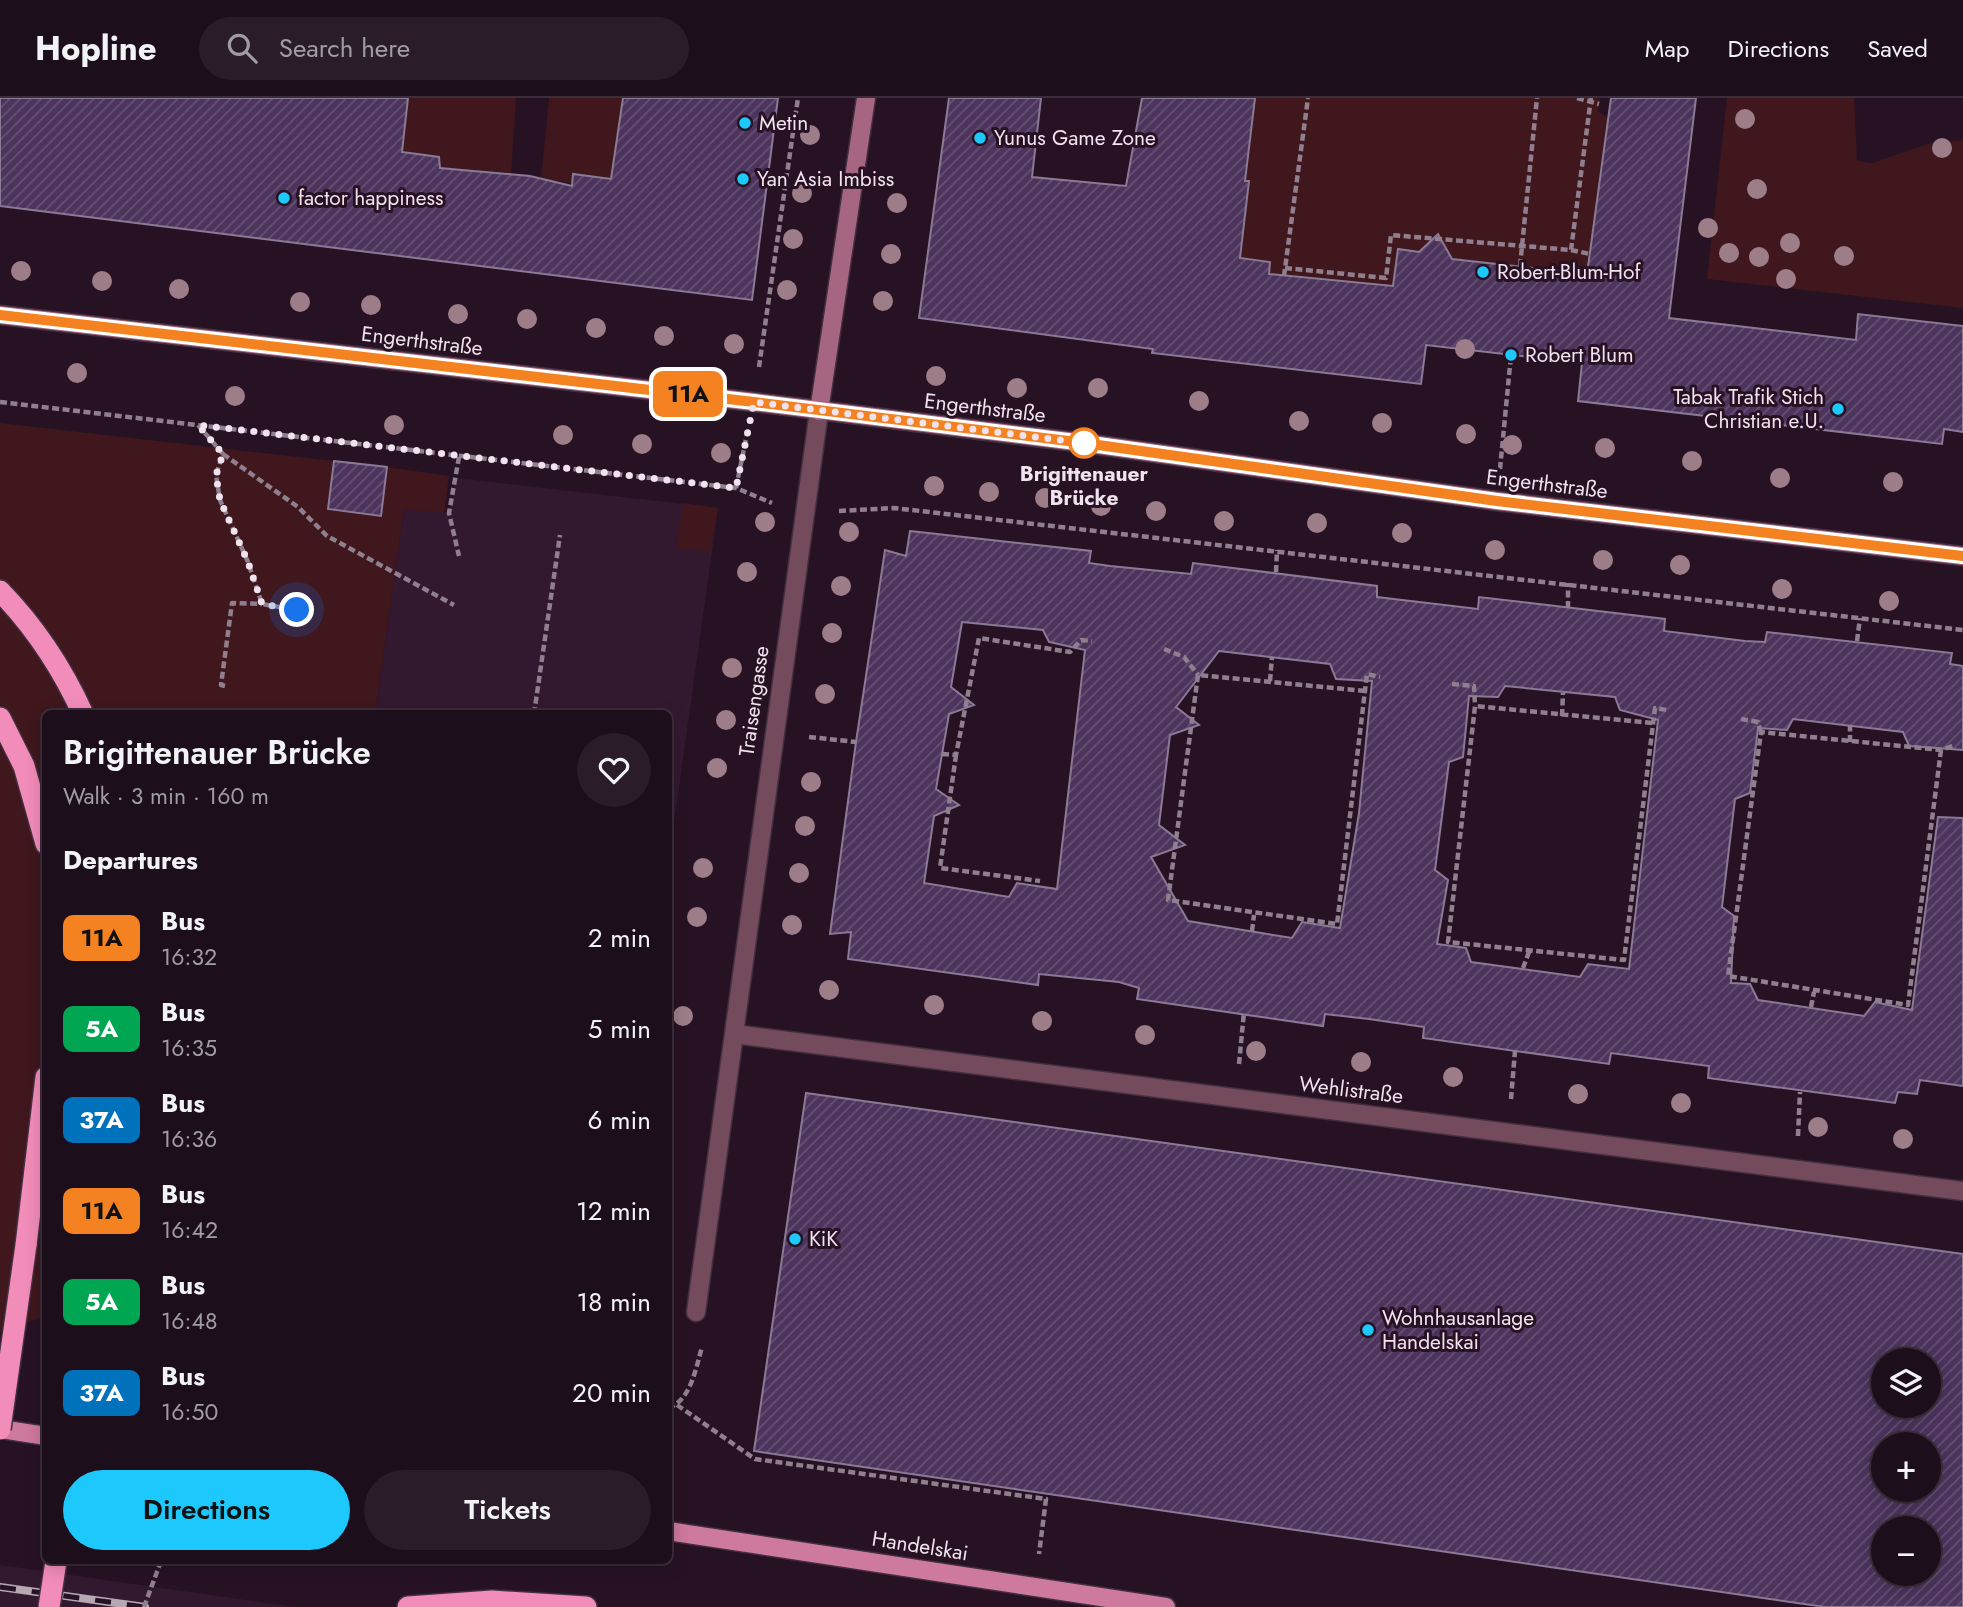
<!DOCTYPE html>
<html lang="en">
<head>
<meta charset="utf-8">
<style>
  :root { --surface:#1d0e1b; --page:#2a1c28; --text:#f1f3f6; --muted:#a09ca3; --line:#3b2e3a; --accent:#1dc9fc }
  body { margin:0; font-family:Jost,sans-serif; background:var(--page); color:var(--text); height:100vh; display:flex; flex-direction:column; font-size:26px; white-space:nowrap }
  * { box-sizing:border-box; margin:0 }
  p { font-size:23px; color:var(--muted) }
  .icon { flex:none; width:38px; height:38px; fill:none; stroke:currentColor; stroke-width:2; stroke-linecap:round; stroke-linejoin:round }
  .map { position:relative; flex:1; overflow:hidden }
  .sheet { position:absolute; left:42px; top:612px; width:630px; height:854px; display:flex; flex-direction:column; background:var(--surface); border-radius:10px; box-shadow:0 4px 18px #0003,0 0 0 2px var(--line) }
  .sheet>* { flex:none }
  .badge { padding:0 14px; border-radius:10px; font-size:24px; line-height:46px }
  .fabs { position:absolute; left:1871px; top:1250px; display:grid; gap:14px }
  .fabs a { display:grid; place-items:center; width:70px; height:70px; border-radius:50%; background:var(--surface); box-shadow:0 4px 18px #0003,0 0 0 2px var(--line); font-size:35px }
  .you { position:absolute; width:35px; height:35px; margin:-18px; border:5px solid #fff; border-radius:50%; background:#1a73e8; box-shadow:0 0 0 10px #1a73e833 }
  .map>.badge { position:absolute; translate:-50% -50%; box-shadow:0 0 0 4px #fff }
  h2 { padding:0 21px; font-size:26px; line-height:63px }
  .round { display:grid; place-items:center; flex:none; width:74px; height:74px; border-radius:37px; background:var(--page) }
  .head { display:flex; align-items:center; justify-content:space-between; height:119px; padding:0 21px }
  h1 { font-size:33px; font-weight:600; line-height:52px }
  .cta { display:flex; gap:14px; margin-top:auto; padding:14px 21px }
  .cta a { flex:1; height:80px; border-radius:42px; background:var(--accent); color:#111; font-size:28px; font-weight:600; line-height:80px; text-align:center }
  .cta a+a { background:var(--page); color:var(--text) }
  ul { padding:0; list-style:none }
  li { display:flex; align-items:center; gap:21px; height:91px; padding:0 21px }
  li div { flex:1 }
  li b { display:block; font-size:26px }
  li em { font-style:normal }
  li .badge { min-width:77px; font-weight:700; text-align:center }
  header { display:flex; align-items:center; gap:42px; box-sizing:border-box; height:98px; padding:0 35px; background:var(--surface); border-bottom:2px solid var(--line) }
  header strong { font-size:33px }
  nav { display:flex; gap:38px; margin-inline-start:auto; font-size:24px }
  .search { width:490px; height:63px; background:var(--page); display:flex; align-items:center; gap:18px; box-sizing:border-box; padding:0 24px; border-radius:38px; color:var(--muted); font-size:26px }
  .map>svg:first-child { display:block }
  .built { fill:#331930 }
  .green { fill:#3f171d }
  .building { fill:url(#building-hatch); stroke:#8a7a96; stroke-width:2; fill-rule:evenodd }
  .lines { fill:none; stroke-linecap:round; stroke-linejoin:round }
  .street-casing { stroke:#432f40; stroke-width:21 }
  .secondary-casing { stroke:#432f40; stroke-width:21 }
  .primary-casing { stroke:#432f40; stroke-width:21 }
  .highway-casing { stroke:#432f40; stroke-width:24 }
  .path { stroke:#907f8e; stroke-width:4.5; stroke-dasharray:7 3.5; stroke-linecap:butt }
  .street { stroke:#744b5c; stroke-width:18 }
  .secondary { stroke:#a66581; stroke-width:18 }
  .primary { stroke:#ce799e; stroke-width:18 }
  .highway { stroke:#f28cb9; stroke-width:21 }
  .rail-casing { stroke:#b7a7b5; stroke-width:8 }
  .rail { stroke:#271224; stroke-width:5; stroke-dasharray:16; stroke-linecap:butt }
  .highway-bridge-casing { stroke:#432f40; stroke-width:24; stroke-linecap:butt }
  .path-bridge { stroke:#907f8e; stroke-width:4.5; stroke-dasharray:7 3.5; stroke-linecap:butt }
  .highway-bridge { stroke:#f28cb9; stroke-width:21 }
  .tree { fill:#9d7e88 }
  .line-casing { stroke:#fff; stroke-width:16 }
  .line { stroke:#f58220; stroke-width:10 }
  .walk { stroke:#f0e2ee; stroke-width:7; stroke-dasharray:0 12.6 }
  .poi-dot { fill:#1dc9fc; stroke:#271224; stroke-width:2.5 }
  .stop-dot { fill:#fff; stroke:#f58220; stroke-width:3.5 }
  .labels { text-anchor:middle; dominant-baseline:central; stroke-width:6; stroke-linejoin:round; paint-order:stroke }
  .poi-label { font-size:21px; fill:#f0e2ee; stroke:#271224; text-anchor:start }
  .street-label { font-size:21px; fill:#f0e2ee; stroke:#271224 }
  .stop-label { font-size:21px; font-weight:bold; fill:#f0e2ee; stroke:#271224 }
</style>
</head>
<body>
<header>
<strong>Hopline</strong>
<div class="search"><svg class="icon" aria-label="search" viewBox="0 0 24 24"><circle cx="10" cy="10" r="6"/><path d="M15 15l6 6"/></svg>Search here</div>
<nav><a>Map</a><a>Directions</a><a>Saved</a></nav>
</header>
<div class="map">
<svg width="1963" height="1509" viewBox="0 0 1963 1509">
  <defs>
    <pattern id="building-hatch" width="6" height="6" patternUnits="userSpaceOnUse" patternTransform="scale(1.75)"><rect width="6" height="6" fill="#4c345d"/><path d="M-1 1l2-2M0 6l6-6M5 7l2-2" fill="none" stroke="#665175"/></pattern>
  </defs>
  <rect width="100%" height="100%" fill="#271224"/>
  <path class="built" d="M456 380 718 410 669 761 668 616H375L404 411 449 415Z
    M0 1467 295 1509H0Z"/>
  <path class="green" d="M408 0H516L511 77 440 70 439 59 417 56 414 65 352 23 405 29Z
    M549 0H623L622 8 637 10 665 65 596 89 597 79 574 76 572 85 541 81Z
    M1255 0H1600L1598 13 1609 21 1587 176 1452 161 1444 145 1431 143 1419 154 1398 151 1393 188 1269 176V164L1243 161 1241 170 1185 117 1244 123 1249 83 1238 82 1245 25H1252Z
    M1727 0H1854L1857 63 1872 65 1934 44 1963 42V210L1707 181Z
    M0 325 334 363 328 411 381 417 387 369 449 378 444 415 404 411 375 616H46L45 1218 0 1235Z
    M683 405 718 410 710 454 676 450Z"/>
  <path class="building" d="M0 0H408L402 54 439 59 440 70 530 78 572 88 573 76 611 81 623 0H778L752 202 0 108Z
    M949 0H1041L1032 79 1126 88 1142 0H1255L1245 83H1249L1240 160 1270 164 1269 176 1393 188 1398 151 1419 154 1438 136 1452 161 1587 176 1611 0H1696L1669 220 1856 242 1858 216 1963 228V334L1944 331 1942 346 1578 303 1582 265 1426 247 1421 286 1152 255 1153 251 919 220Z
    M334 363 387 369 381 418 328 411Z
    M910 433 1091 453 1089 465 1110 468 1191 476 1193 465 1377 488V499L1478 511 1479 499 1665 521 1664 533 1745 543 1765 544 1767 534 1952 555 1950 566 1963 568V652L1909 648 1903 634 1793 621 1787 632 1758 630 1750 695 1735 701 1722 809 1734 818 1731 885 1750 886 1758 902 1864 918 1875 904 1912 912 1938 719 1963 720V988L1920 982 1917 996 1898 994 1895 1005 1708 980 1709 968 1611 955 1609 966 1423 940 1424 929 1369 921 1325 916 1323 928 1137 901 1139 890 1119 884 1039 876 1038 887 848 861 851 834 830 836 856 644 885 452 906 458ZM962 524 1043 532 1049 544 1085 552 1057 791 1017 785 1009 799 924 785 934 718 959 707 936 691 949 616 974 607 951 589ZM1219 553 1330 566 1336 581 1372 583 1359 715 1340 830 1302 824 1292 840 1188 823 1151 759 1185 747 1159 727 1170 637 1199 627 1176 609ZM1505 588 1615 599 1620 612 1658 622 1629 871 1588 866 1580 879 1471 864 1466 850 1437 846 1448 782 1435 772 1449 664 1463 659 1469 598 1498 599Z
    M806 995 1963 1156V1509H1825L754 1353ZM1883 1262H1928V1307H1883ZM1883 1346H1928V1391H1883ZM1883 1430H1928V1475H1883Z"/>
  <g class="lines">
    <g class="street-casing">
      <path id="street" d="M734 936 1963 1093
        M696 1214 819 313"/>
    </g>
    <g class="secondary-casing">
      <path id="secondary" d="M0 217 754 304 1084 345 1497 403 1963 458
        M819 313 866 0"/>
    </g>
    <g class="primary-casing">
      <path id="primary" d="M0 1331 46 1338
        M668 1433 1166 1509"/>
    </g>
    <g class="highway-casing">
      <path id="highway" d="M0 493C35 529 62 570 83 616
        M0 620 24 668 46 746
        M26 1147 46 979
        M408 1509 492 1503 586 1509"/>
    </g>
    <path class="path" d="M1577 0 1599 6
      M1571 152 1590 156
      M1520 168 1537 0
      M1285 170 1386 180 1391 137 1571 152 1591 0
      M1284 178 1308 0
      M759 269 798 0
      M0 304 736 390 772 405
      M198 327 223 356 216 377 220 402 248 464 262 506 297 512V518
      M223 356 298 409 327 438 454 507
      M459 359 449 415 459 458
      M1500 371 1511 257
      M736 390 747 336
      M839 413 894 410 1963 532
      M1276 474 1277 452
      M1568 510V485
      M1857 543 1860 520
      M1164 551 1184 559 1198 577
      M1270 583 1272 559
      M1452 586 1474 588 1475 608
      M225 588 221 587 232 505 262 506
      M1365 593 1198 577 1168 802 1337 826 1367 576 1380 579
      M534 616 560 437
      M1562 618 1563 595
      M1741 621 1758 624 1761 634
      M1652 625 1475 608 1448 844 1624 862 1655 610 1667 612
      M809 639 856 644
      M1850 644V628
      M1941 652 1908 907 1728 878 1761 634 1941 652 1953 648
      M942 656 956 657 979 540 1070 554 1081 542 1092 543
      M956 657 940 770 1040 783
      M1252 833 1254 817
      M1523 870 1529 854
      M1811 909 1814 894
      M1239 966 1244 914
      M1511 1001 1515 953
      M1798 1038 1800 994
      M677 1307 755 1361 1046 1401 1039 1456
      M668 1310C691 1303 696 1269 702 1249"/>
    <use href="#street" class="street"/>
    <use href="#secondary" class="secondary"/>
    <use href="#primary" class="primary"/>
    <use href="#highway" class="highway"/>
    <g class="rail-casing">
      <path id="rail" d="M0 1489 145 1509"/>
    </g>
    <use href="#rail" class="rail"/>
    <g class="highway-bridge-casing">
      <path id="highway-bridge" d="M0 1331 26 1147
        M49 1509 56 1463"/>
    </g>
    <path class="path-bridge" d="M144 1509 161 1463"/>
    <use href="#highway-bridge" class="highway-bridge"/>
  </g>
  <g class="tree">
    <circle cx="1745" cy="21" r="10"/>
    <circle cx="810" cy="37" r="10"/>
    <circle cx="1942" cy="50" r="10"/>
    <circle cx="1757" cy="91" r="10"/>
    <circle cx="802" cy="95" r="10"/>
    <circle cx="897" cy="105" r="10"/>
    <circle cx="1708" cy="130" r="10"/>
    <circle cx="793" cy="141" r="10"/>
    <circle cx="1790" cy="145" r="10"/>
    <circle cx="1729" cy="155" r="10"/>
    <circle cx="891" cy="156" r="10"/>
    <circle cx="1844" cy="158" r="10"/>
    <circle cx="1759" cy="159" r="10"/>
    <circle cx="21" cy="173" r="10"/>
    <circle cx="1786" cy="181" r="10"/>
    <circle cx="102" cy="183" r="10"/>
    <circle cx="179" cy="191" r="10"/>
    <circle cx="787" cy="192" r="10"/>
    <circle cx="883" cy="203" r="10"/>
    <circle cx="300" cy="204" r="10"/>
    <circle cx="371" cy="207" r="10"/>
    <circle cx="458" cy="216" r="10"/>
    <circle cx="527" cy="221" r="10"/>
    <circle cx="596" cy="230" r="10"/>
    <circle cx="664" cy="238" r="10"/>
    <circle cx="734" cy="246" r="10"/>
    <circle cx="1465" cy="251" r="10"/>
    <circle cx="77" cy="275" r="10"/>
    <circle cx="936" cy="278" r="10"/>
    <circle cx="1017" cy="290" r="10"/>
    <circle cx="1098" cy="290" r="10"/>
    <circle cx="235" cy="298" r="10"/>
    <circle cx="1199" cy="303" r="10"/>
    <circle cx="1299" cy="323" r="10"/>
    <circle cx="1382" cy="325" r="10"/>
    <circle cx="394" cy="327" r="10"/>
    <circle cx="1466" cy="336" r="10"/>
    <circle cx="563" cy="337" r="10"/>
    <circle cx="642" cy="346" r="10"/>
    <circle cx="1512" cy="347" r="10"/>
    <circle cx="1605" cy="350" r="10"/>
    <circle cx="721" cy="355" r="10"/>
    <circle cx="1692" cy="363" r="10"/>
    <circle cx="1780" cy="380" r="10"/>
    <circle cx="1893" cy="384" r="10"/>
    <circle cx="934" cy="388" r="10"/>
    <circle cx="989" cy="394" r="10"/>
    <circle cx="1045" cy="400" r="10"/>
    <circle cx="1101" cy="408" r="10"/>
    <circle cx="1156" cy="413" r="10"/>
    <circle cx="1224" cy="423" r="10"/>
    <circle cx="765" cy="424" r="10"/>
    <circle cx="1317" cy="425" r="10"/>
    <circle cx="849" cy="434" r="10"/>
    <circle cx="1402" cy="435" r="10"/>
    <circle cx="1495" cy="452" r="10"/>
    <circle cx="1603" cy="462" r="10"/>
    <circle cx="1680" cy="467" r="10"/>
    <circle cx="747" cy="474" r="10"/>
    <circle cx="841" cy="488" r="10"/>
    <circle cx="1782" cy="491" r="10"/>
    <circle cx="1889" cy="503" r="10"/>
    <circle cx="832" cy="535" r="10"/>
    <circle cx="732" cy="570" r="10"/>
    <circle cx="825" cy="596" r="10"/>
    <circle cx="726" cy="622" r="10"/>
    <circle cx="717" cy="670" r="10"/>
    <circle cx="811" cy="684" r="10"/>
    <circle cx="805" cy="728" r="10"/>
    <circle cx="703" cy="770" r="10"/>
    <circle cx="799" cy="775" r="10"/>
    <circle cx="697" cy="819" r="10"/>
    <circle cx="792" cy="827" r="10"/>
    <circle cx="829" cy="892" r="10"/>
    <circle cx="934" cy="907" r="10"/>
    <circle cx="683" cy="918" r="10"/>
    <circle cx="1042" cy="923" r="10"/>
    <circle cx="1145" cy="937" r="10"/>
    <circle cx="1256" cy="953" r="10"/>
    <circle cx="1361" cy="964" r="10"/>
    <circle cx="1453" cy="979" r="10"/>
    <circle cx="1578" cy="996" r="10"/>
    <circle cx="1681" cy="1005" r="10"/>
    <circle cx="1818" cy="1029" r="10"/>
    <circle cx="1903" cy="1041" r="10"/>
  </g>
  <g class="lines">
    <g class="line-casing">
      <path id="line" d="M0 217 754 304 1084 345 1497 403 1963 458"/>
    </g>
    <use href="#line" class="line"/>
    <path class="walk" d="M297 512 262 506 248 464 220 402 216 377 223 356 198 327 736 390 754 304 1084 345"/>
  </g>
  <g class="poi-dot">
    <circle cx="745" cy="25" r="7"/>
    <circle cx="980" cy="40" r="7"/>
    <circle cx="743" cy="81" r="7"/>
    <circle cx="284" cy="100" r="7"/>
    <circle cx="1483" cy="174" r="7"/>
    <circle cx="1511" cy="257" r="7"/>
    <circle cx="1838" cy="311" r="7"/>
    <circle cx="795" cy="1141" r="7"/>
    <circle cx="1368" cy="1232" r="7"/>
  </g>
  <circle class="stop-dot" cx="1084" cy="345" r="14"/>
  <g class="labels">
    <g class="poi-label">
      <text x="759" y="25">Metin</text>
      <text x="994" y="40">Yunus Game Zone</text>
      <text x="757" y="81">Yan Asia Imbiss</text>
      <text x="298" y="100">factor happiness</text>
      <text x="1497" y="174">Robert-Blum-Hof</text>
      <text x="1525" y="257">Robert Blum</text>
      <text x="1824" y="299" text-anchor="end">Tabak Trafik Stich<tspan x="1824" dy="24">Christian e.U.</tspan></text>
      <text x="809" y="1141">KiK</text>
      <text x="1382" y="1220">Wohnhausanlage<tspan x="1382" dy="24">Handelskai</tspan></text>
    </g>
    <g class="street-label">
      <text transform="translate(422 243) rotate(7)">Engerthstraße</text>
      <text transform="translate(985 310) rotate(7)">Engerthstraße</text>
      <text transform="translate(1547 386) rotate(7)">Engerthstraße</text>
      <text transform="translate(754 603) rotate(-82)">Traisengasse</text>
      <text transform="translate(1351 992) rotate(7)">Wehlistraße</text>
      <text transform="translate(920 1448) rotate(9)">Handelskai</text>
    </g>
    <g class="stop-label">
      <text x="1084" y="376">Brigittenauer<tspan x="1084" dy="24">Brücke</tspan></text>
    </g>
  </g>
</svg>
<div class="fabs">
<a><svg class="icon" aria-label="layers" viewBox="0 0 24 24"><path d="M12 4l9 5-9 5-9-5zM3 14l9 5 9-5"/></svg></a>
<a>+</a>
<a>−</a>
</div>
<div class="you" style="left:297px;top:512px"></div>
<b class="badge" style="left:688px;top:296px;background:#f58220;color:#111">11A</b>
<section class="sheet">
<div class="head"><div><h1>Brigittenauer Brücke</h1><p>Walk · 3 min · 160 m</p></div><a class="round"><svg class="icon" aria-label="heart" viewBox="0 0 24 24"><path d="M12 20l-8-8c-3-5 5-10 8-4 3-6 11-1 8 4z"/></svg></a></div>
<h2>Departures</h2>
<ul>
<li><span class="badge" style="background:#f58220;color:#111">11A</span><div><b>Bus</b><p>16:32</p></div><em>2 min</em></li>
<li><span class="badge" style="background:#00a651;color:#fff">5A</span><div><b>Bus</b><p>16:35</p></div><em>5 min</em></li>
<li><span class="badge" style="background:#0072bc;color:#fff">37A</span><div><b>Bus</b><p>16:36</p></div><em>6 min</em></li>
<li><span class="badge" style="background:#f58220;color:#111">11A</span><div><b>Bus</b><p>16:42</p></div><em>12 min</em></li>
<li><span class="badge" style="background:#00a651;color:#fff">5A</span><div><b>Bus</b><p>16:48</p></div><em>18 min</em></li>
<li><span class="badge" style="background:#0072bc;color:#fff">37A</span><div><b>Bus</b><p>16:50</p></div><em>20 min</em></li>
</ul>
<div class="cta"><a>Directions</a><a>Tickets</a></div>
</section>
</div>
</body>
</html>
